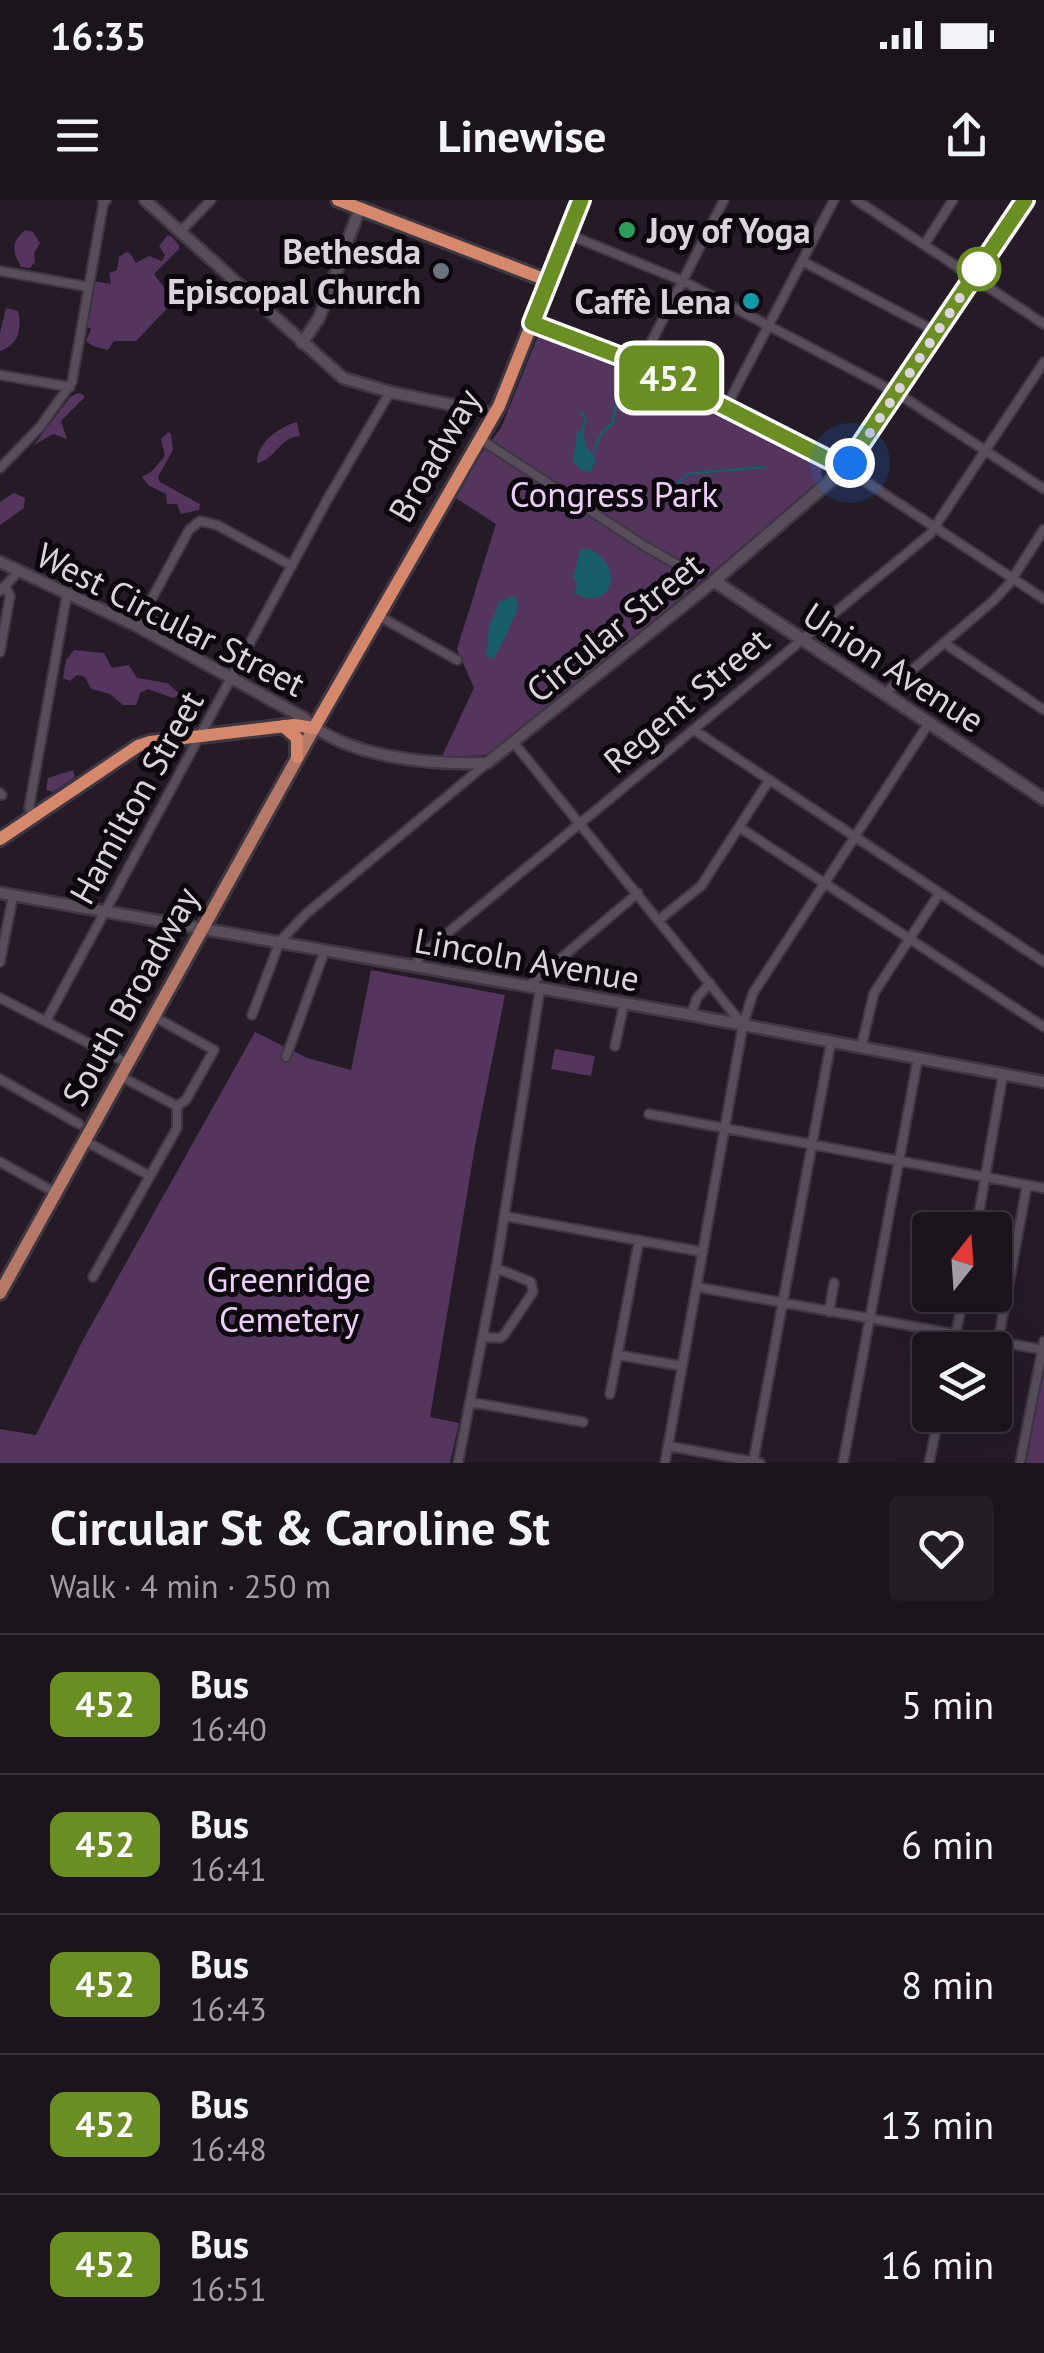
<!DOCTYPE html>
<html lang="en">
<head>
<meta charset="utf-8">
<style>
  :root { --surface:#1b141d; --page:#241d26; --text:#f1f3f6; --muted:#a09ea4; --line:#39333b }
  body { margin:0; font-family:"PT Sans",sans-serif; background:var(--page); color:var(--text); height:100vh; display:flex; flex-direction:column; font-size:38px; white-space:nowrap }
  * { box-sizing:border-box; margin:0 }
  p { font-size:32px; color:var(--muted) }
  .icon { flex:none; width:55px; height:55px; fill:none; stroke:currentColor; stroke-width:2; stroke-linecap:round; stroke-linejoin:round }
  .map { position:relative; height:1263px; overflow:hidden }
  .sheet { display:flex; flex-direction:column; background:var(--surface); flex:1 }
  .sheet>* { flex:none }
  .badge { padding:0 20px; border-radius:15px; font-size:35px; line-height:65px }
  .needle { width:65px; rotate:17deg }
  .controls { position:absolute; left:912px; top:1012px; display:grid; gap:20px }
  .controls a { display:grid; place-items:center; width:100px; height:100px; border-radius:10px; background:var(--surface); box-shadow:0 10px 40px #0002,0 0 0 2px var(--line); font-size:50px }
  .you { position:absolute; width:50px; height:50px; margin:-25px; border:8px solid #fff; border-radius:50%; background:#1a73e8; box-shadow:0 0 0 15px #1a73e833 }
  .map>.badge { position:absolute; translate:-50% -50%; box-shadow:0 0 0 5px #fff }
  .round { display:grid; place-items:center; flex:none; width:105px; height:105px; border-radius:10px; background:var(--page) }
  .summary { display:flex; align-items:center; justify-content:space-between; height:170px; padding:0 50px }
  h1 { font-size:48px; font-weight:700; line-height:75px }
  ul { padding:0; list-style:none }
  li { display:flex; align-items:center; gap:30px; height:140px; padding:0 50px; border-top:2px solid var(--line) }
  li div { flex:1 }
  li b { display:block; font-size:38px }
  li em { font-style:normal }
  li .badge { min-width:110px; font-weight:700; text-align:center }
  .status { display:flex; justify-content:space-between; align-items:center; height:70px; padding:0 50px; background:var(--surface); direction:ltr }
  .status svg { height:28px; fill:currentColor }
  header { display:flex; justify-content:space-between; align-items:center; height:130px; padding:0 50px; background:var(--surface); font-size:45px; font-weight:700 }
  .map>svg:first-child { display:block }
  .green { fill:#54355e }
  .water { fill:#175e68 }
  .lines { fill:none; stroke-linecap:round; stroke-linejoin:round }
  .stream { stroke:#175e68; stroke-width:2.5 }
  .minor-casing { stroke:#3e3741; stroke-width:12 }
  .tertiary-casing { stroke:#3e3741; stroke-width:15 }
  .secondary-casing { stroke:#3e3741; stroke-width:16 }
  .primary-casing { stroke:#3e3741; stroke-width:18 }
  .trunk-casing { stroke:#3e3741; stroke-width:18 }
  .minor { stroke:#574d5b; stroke-width:8 }
  .tertiary { stroke:#574d5b; stroke-width:10 }
  .secondary { stroke:#574d5b; stroke-width:11 }
  .primary { stroke:#b67968; stroke-width:12 }
  .trunk { stroke:#d6886c; stroke-width:12 }
  .line-casing { stroke:#fff; stroke-width:22 }
  .line { stroke:#6b8e23; stroke-width:15 }
  .walk { stroke:#dad4dc; stroke-width:10; stroke-dasharray:0 18 }
  .leisure-dot { fill:#2e9e5b; stroke:#0b070c; stroke-width:4 }
  .stop-dot { fill:#fff; stroke:#6b8e23; stroke-width:5 }
  .worship-dot { fill:#6b7280; stroke:#0b070c; stroke-width:4 }
  .culture-dot { fill:#0f9aa8; stroke:#0b070c; stroke-width:4 }
  .labels { text-anchor:middle; dominant-baseline:central; stroke-width:10; stroke-linejoin:round; paint-order:stroke }
  .poi-label { font-size:35px; font-weight:bold; fill:#dad4dc; stroke:#0b070c; text-anchor:end }
  .street-label { font-size:35px; fill:#dad4dc; stroke:#0b070c }
  .park-label { font-size:35px; fill:#eecdf9; stroke:#0b070c }
</style>
</head>
<body>
<div class="status"><b>16:35</b><svg viewBox="0 0 49 12"><path d="M0 12V9h3v3zM5 12V6h3v6zM10 12V3h3v9zM15 12V0h3v12zM26 1h20v11H26zM47 4h2v5h-2z"/></svg></div>
<header><svg class="icon" aria-label="menu" viewBox="0 0 24 24"><path d="M4 6h16M4 12h16M4 18h16"/></svg>Linewise<svg class="icon" aria-label="share" viewBox="0 0 24 24"><path d="M12 15V3M7 8l5-5 5 5M5 13v7h14v-7"/></svg></header>
<div class="map">
<svg width="1044" height="1263" viewBox="0 0 1044 1263">
  <rect width="100%" height="100%" fill="#241b27"/>
  <path class="green" d="M25 30 33 32 40 43 34 53 35 62 30 68 21 67C12 50 11 43 25 30Z
    M167 36H171L179 45V49L154 74 174 101 136 141H114L108 150 93 146 86 141 91 129 86 127 94 81 111 84 109 73 117 70 119 57 126 52 130 53 136 63 149 56 162 61 165 55 159 46Z
    M6 108 18 111C22 128 19 145 0 151V133Z
    M543 133 640 170 807 256 821 265 822 280 513 538 485 555 441 558 474 488 457 449 496 324 451 295 501 228 538 136Z
    M78 193 84 195V198L61 221 67 239 53 234 34 245 70 197Z
    M297 222 300 236C280 237 275 260 257 263 256 243 279 227 297 222Z
    M168 232 171 234 173 250 158 277 160 282 200 304 199 310 181 314 177 304H167L166 294 148 285 142 277 152 271 165 256 161 239Z
    M14 293 25 298 24 308 0 325V302Z
    M156 416 169 418 192 431 194 445 154 424Z
    M74 450 104 453 112 468 129 465 137 478 167 483 180 494 173 498 148 489 140 493 136 505H123L110 494 91 489 85 477 77 475 70 481 63 478 66 460Z
    M73 570 75 577 53 592 46 590 48 578Z
    M371 770 505 795 475 946 430 1217 459 1223 450 1263H0V1229L36 1235 84 1138 255 832 307 858 351 870Z
    M555 849 595 856 591 876 551 869Z
    M1044 1166V1263H1026Z"/>
  <path class="water" d="M583 229 586 246 596 260 591 271H583L573 262 577 232Z
    M587 348C626 364 614 414 574 393L577 384 573 378 580 351Z
    M513 396C514 398 517 400 518 403 520 408 497 454 493 459L486 456 489 428 499 402Z"/>
  <g class="lines">
    <path class="stream" d="M581 212 586 219 583 229
      M593 253 602 232 613 223 615 208 631 182
      M670 292 687 274 765 267"/>
    <g class="minor-casing">
      <path id="minor" d="M856 0 1044 124
        M181 31 211 0
        M567 34 683 81 897 193 1044 289
        M924 45 953 0
        M802 61 937 132
        M0 71 89 87
        M640 164 724 0
        M0 175 70 187
        M726 207 834 0
        M480 239 643 345 690 372
        M0 268 40 227 72 182 104 0
        M845 268 1044 399
        M0 391 19 371
        M379 416 457 460
        M137 426 189 330 200 321 217 325 292 366
        M944 443 1044 510
        M0 452 10 396 5 386
        M884 494 993 401 1009 384 1044 329
        M694 530 1044 762
        M514 543 743 825
        M0 593 2 595
        M33 617 29 608 67 394
        M739 627 1044 827
        M660 719 701 686 768 582
        M0 762 13 696
        M414 766 421 755 930 334 1044 162
        M527 787 638 693
        M0 798 127 863
        M252 815 280 741 307 713 486 564
        M691 815 697 798 710 783
        M153 816 214 850 186 900 177 906
        M47 819 327 300 390 192
        M615 846 624 804
        M861 848 874 793 939 694
        M286 857 325 750
        M120 876 177 906
        M0 879 79 924
        M649 914 1044 988
        M85 941 148 975
        M0 962 56 993
        M504 1016 703 1052
        M976 1030 1003 874
        M93 1077 177 928V906
        M697 1087 1044 1150
        M829 1112 834 1083
        M483 1137 500 1138 504 1135 533 1092 531 1082 496 1068
        M998 1142 1027 985
        M952 1150 964 1095
        M618 1155 682 1166
        M610 1194 639 1040
        M470 1202 583 1222
        M668 1246 760 1263
        M458 1263 496 1068 540 789
        M665 1263 743 825 753 793 929 523
        M753 1263 831 842
        M843 1263 918 858
        M929 1263 939 1215
        M1020 1263 1044 1141"/>
    </g>
    <g class="tertiary-casing">
      <path id="tertiary" d="M145 0 343 178 390 192 495 214
        M104 1 105 0
        M302 143 319 118 360 8
        M845 268 1025 0
        M0 362 137 426 304 518C345 558 432 565 487 563L714 381
        M0 693 691 815 1044 882"/>
    </g>
    <g class="secondary-casing">
      <path id="secondary" d="M532 123 640 164 845 268 714 381 1044 599"/>
    </g>
    <g class="primary-casing">
      <path id="primary" d="M0 1093 314 528"/>
    </g>
    <g class="trunk-casing">
      <path id="trunk" d="M338 0 549 81
        M283 526 297 538V557
        M0 639 138 546 150 542 294 525 314 528 499 206 581 0"/>
    </g>
    <use href="#minor" class="minor"/>
    <use href="#tertiary" class="tertiary"/>
    <use href="#secondary" class="secondary"/>
    <use href="#primary" class="primary"/>
    <use href="#trunk" class="trunk"/>
  </g>
  <g class="lines">
    <g class="line-casing">
      <path id="line" d="M581 0 532 123 640 164 845 268 1025 0"/>
    </g>
    <use href="#line" class="line"/>
    <path class="walk" d="M850 263 979 69"/>
  </g>
  <circle class="leisure-dot" cx="627" cy="30" r="10"/>
  <circle class="stop-dot" cx="979" cy="69" r="20"/>
  <circle class="worship-dot" cx="441" cy="71" r="10"/>
  <circle class="culture-dot" cx="751" cy="101" r="10"/>
  <g class="labels">
    <g class="poi-label">
      <text x="647" y="30" text-anchor="start">Joy of Yoga</text>
      <text x="421" y="51">Bethesda<tspan x="421" dy="40">Episcopal Church</tspan></text>
      <text x="731" y="101">Caffè Lena</text>
    </g>
    <g class="street-label">
      <text transform="translate(434 255) rotate(-60)">Broadway</text>
      <text transform="translate(171 419) rotate(27)">West Circular Street</text>
      <text transform="translate(614 427) rotate(-39)">Circular Street</text>
      <text transform="translate(894 467) rotate(33)">Union Avenue</text>
      <text transform="translate(686 500) rotate(-40)">Regent Street</text>
      <text transform="translate(136 597) rotate(-61)">Hamilton Street</text>
      <text transform="translate(527 759) rotate(10)">Lincoln Avenue</text>
      <text transform="translate(130 796) rotate(-61)">South Broadway</text>
    </g>
    <g class="park-label">
      <text x="614" y="294">Congress Park</text>
      <text x="289" y="1079">Greenridge<tspan x="289" dy="40">Cemetery</tspan></text>
    </g>
  </g>
</svg>
<div class="controls">
<a><svg class="needle" viewBox="-14 -14 28 28"><path d="M0-13l5 13h-10z" fill="#e53935"/><path d="M0 13l5-13h-10z" fill="#a09ea4"/></svg></a>
<a><svg class="icon" aria-label="layers" viewBox="0 0 24 24"><path d="M12 4l9 5-9 5-9-5zM3 14l9 5 9-5"/></svg></a>
</div>
<div class="you" style="left:850px;top:263px"></div>
<b class="badge" style="left:669px;top:178px;background:#6b8e23;color:#fff">452</b>
</div>
<section class="sheet">
<div class="summary"><div><h1>Circular St &amp; Caroline St</h1><p>Walk · 4 min · 250 m</p></div><a class="round"><svg class="icon" aria-label="heart" viewBox="0 0 24 24"><path d="M12 20l-8-8c-3-5 5-10 8-4 3-6 11-1 8 4z"/></svg></a></div>
<ul>
<li><span class="badge" style="background:#6b8e23;color:#fff">452</span><div><b>Bus</b><p>16:40</p></div><em>5 min</em></li>
<li><span class="badge" style="background:#6b8e23;color:#fff">452</span><div><b>Bus</b><p>16:41</p></div><em>6 min</em></li>
<li><span class="badge" style="background:#6b8e23;color:#fff">452</span><div><b>Bus</b><p>16:43</p></div><em>8 min</em></li>
<li><span class="badge" style="background:#6b8e23;color:#fff">452</span><div><b>Bus</b><p>16:48</p></div><em>13 min</em></li>
<li><span class="badge" style="background:#6b8e23;color:#fff">452</span><div><b>Bus</b><p>16:51</p></div><em>16 min</em></li>
</ul>
</section>
</body>
</html>
